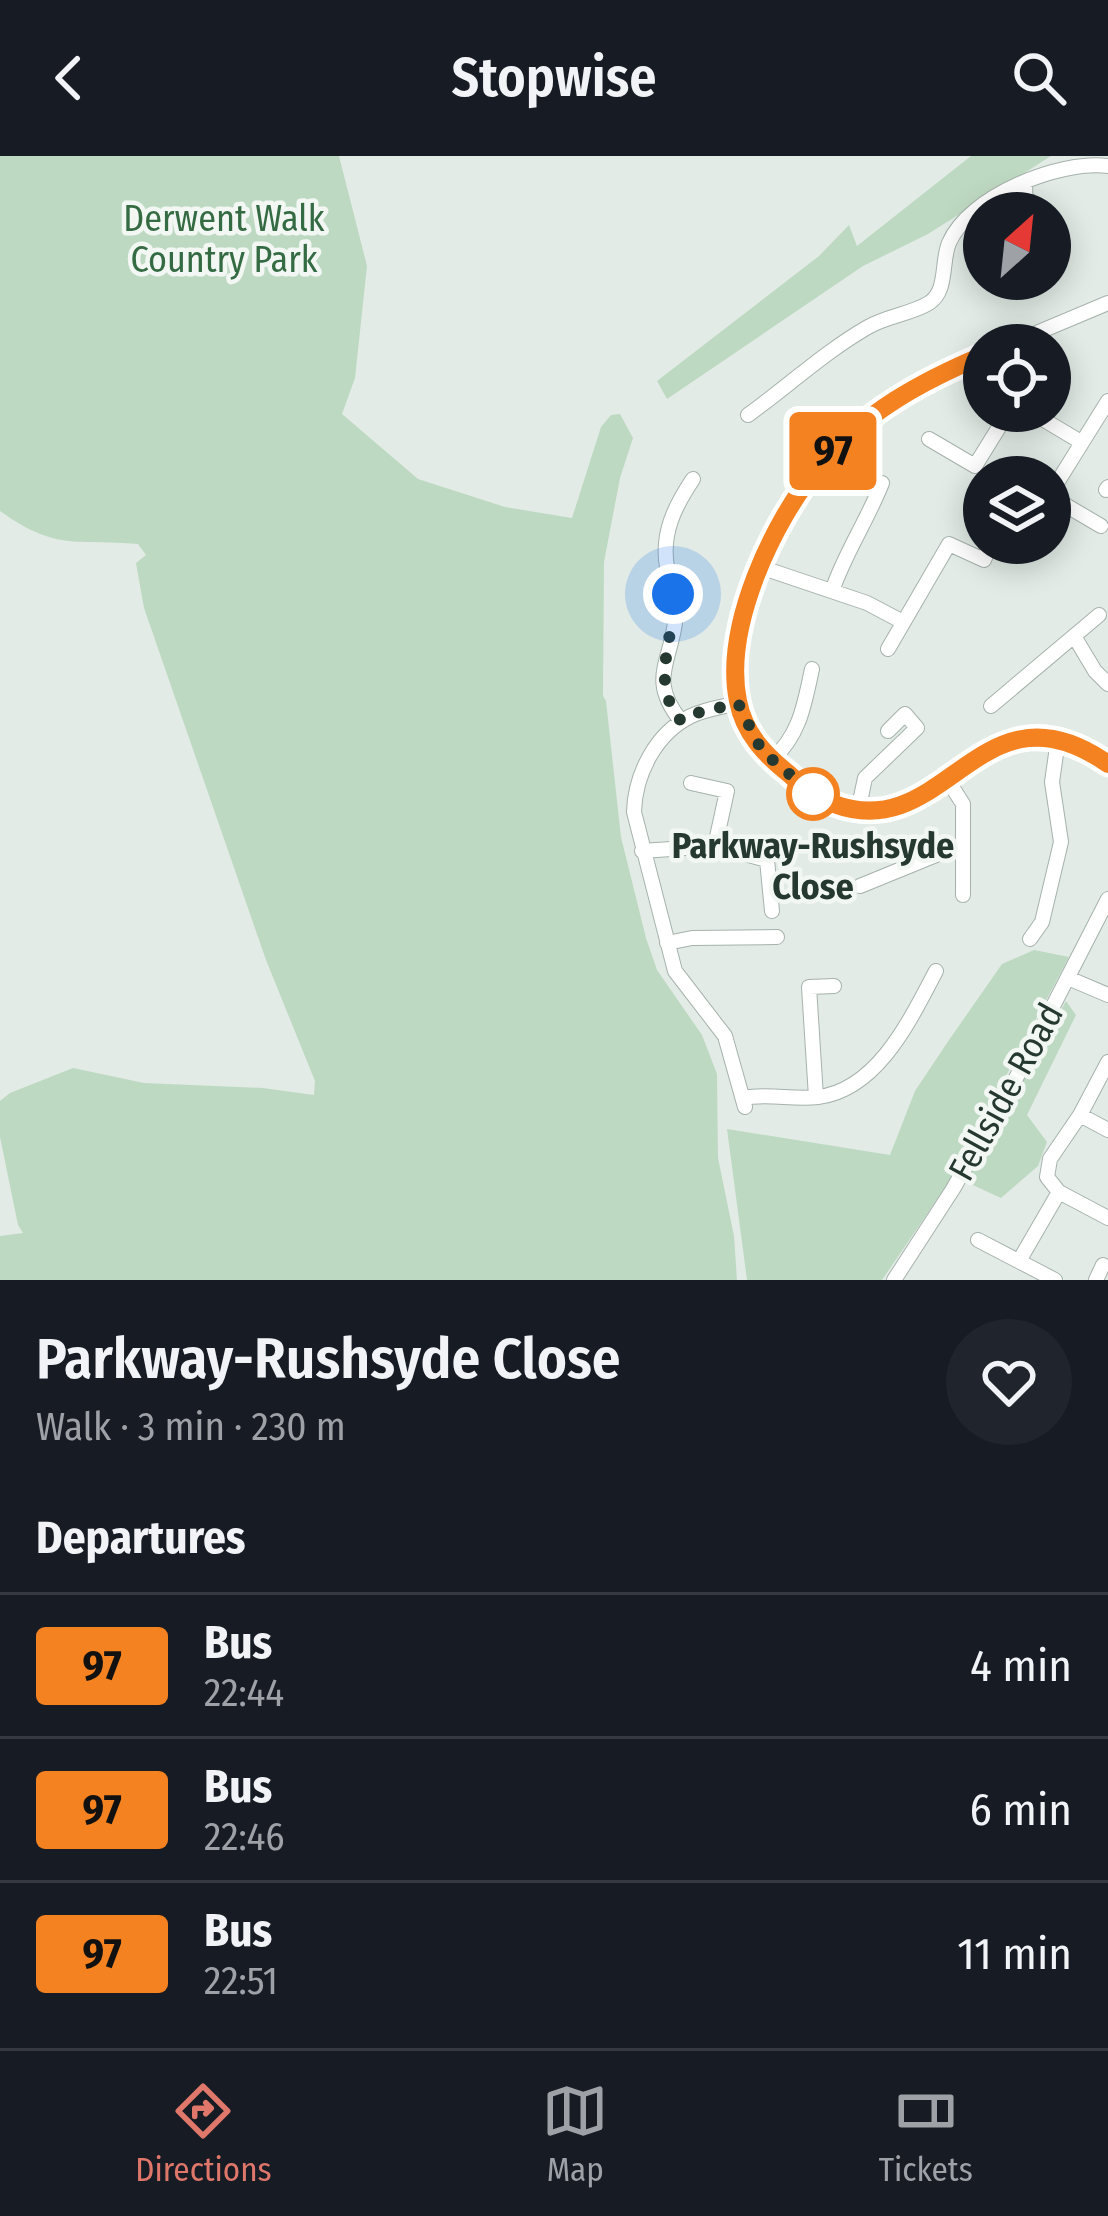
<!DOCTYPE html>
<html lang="en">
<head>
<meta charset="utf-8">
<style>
  :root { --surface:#171b24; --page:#20242c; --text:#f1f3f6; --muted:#9ea1a6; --line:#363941; --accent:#e0776b }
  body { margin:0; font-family:"Fira Sans Condensed",sans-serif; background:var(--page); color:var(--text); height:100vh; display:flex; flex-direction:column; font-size:45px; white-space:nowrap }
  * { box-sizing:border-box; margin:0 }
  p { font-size:39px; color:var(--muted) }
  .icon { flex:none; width:66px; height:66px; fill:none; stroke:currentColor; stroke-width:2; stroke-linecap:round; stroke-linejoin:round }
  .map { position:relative; height:1124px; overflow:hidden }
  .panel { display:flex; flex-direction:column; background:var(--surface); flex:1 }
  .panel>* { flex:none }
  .badge { padding:0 24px; border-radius:9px; font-size:42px; line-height:78px }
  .needle { width:78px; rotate:27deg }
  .fabs { position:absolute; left:963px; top:36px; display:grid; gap:24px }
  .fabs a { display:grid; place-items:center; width:108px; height:108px; border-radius:50%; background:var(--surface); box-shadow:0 6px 30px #0003; font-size:60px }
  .you { position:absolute; width:60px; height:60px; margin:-30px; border:9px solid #fff; border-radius:50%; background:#1a73e8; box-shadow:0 0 0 18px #1a73e833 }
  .map>.badge { position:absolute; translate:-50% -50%; box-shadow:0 0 0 6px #fff }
  h2 { padding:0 36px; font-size:45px; line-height:108px }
  .round { display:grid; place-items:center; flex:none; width:126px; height:126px; border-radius:63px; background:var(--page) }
  .overview { display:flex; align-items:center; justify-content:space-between; height:204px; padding:0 36px }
  h1 { font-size:57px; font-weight:600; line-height:90px }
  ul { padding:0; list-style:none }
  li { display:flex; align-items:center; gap:36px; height:144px; padding:0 36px; border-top:3px solid var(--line) }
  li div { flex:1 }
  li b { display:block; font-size:45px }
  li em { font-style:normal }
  li .badge { min-width:132px; font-weight:700; text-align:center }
  header { display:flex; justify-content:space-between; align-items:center; height:156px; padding:0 36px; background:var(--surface); font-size:54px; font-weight:600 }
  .tab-bar { display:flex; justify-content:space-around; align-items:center; height:168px; border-top:3px solid var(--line); background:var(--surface); font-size:33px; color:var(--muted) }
  .tab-bar a { display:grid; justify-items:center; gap:6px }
  .tab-bar .selected { color:var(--accent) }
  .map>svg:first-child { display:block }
  .green { fill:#bed9c2 }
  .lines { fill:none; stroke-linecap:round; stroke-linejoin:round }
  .minor-casing { stroke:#a6b2ac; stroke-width:16 }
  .minor { stroke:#fff; stroke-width:14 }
  .line-casing { stroke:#fff; stroke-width:27 }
  .line { stroke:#f58220; stroke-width:18 }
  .walk { stroke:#253931; stroke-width:12; stroke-dasharray:0 21.6 }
  .stop-dot { fill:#fff; stroke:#f58220; stroke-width:6 }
  .labels { text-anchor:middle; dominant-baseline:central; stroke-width:9; stroke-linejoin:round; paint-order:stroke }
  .park-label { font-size:36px; fill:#346b42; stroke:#f2f7f4 }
  .stop-label { font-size:36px; font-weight:bold; fill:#253931; stroke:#f2f7f4 }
  .street-label { font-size:36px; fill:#253931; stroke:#f2f7f4 }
</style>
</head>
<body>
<header><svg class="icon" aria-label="back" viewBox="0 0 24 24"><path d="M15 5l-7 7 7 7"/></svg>Stopwise<svg class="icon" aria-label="search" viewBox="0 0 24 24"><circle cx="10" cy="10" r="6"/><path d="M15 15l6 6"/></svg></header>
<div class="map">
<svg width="1108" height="1124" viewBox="0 0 1108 1124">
  <rect width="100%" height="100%" fill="#e2ebe6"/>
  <path class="green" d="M0 0H339L367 110 355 222 342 258 418 323 505 351 572 362 601 271 611 259 620 258 633 282 620 322 604 406 603 540 606 545 621 681 646 782 657 814 702 879 717 918 718 1002 734 1080 737 1124H0V1080L23 1077 18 1069 0 981V945L10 937 73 912 144 927 263 932 314 939 315 925 266 804 144 452 136 407 146 399 138 388C74 383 56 395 0 355Z
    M971 0H1051L928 78 863 110 667 243 657 225 819 100 849 69 857 90Z
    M1034 794 1069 801 953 1020 882 1124H747L727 973 890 999 915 935 949 884 1002 808Z
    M1066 845 1076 859 1027 959 1047 986 1038 1010 1001 1042 964 1025Z"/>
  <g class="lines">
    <g class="minor-casing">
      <path id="minor" d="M1025 27 1026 57
        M1008 189 1108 147
        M984 199C922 225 863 257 819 310 773 365 723 471 738 545 744 577 765 599 789 618 802 630 817 642 834 648 947 690 981 518 1108 608
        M1029 255 1081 286
        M748 259C788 230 826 195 868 171 887 160 911 158 929 147 948 135 941 106 949 87 969 40 1059 4 1108 10
        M929 283 975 310 1009 255
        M1106 334 1108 331
        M1050 338 1108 245
        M1050 340 1101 370
        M760 411 867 447 903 466
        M832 435C845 397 867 365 882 327
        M1074 480 1095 515 1108 528
        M888 493 949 388 984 404 991 387
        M738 547C722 551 705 553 691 560 656 577 635 618 634 656L675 815 725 880 745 951
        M991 550 1099 459
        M681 565C649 525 669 509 675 467 677 449 670 429 667 411 661 377 675 350 693 323
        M772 604C800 578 804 550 812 513
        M947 623 963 648V739
        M691 627 727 635 715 690
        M858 655 865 622 917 572 905 558 888 575
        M770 690 767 704 772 755
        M642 695 715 690 767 704
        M860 730 963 688
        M1030 783 1042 766 1061 686 1052 626 1058 584
        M667 787 692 782 777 781
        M1068 822 1108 839
        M1108 906 1080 959 1050 1003 1047 1021 1059 1036 1108 1062
        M816 941 809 831 834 830
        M743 942C768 937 793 944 818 941 878 934 911 862 936 815
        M1080 959 1108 974
        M978 1084 1055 1124
        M1019 1105 1059 1036
        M894 1124 953 1033 1013 928 1108 743
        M1096 1124 1103 1109"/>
    </g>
    <use href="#minor" class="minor"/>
  </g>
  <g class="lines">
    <g class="line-casing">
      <path id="line" d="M984 199C922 225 863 257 819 310 773 365 723 471 738 545 744 577 765 599 789 618 802 630 817 642 834 648 947 690 980 518 1108 608"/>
    </g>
    <use href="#line" class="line"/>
    <path class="walk" d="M673 438C676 484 648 525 681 565L697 557 738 547 762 595 813 638"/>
  </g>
  <circle class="stop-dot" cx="813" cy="638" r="24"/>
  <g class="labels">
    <g class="park-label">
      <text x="224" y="63">Derwent Walk<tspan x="224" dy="41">Country Park</tspan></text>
    </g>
    <g class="stop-label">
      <text x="813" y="690">Parkway-Rushsyde<tspan x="813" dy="41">Close</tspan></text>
    </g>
    <g class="street-label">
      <text transform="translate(1006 936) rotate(-61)">Fellside Road</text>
    </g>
  </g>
</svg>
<div class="fabs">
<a><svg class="needle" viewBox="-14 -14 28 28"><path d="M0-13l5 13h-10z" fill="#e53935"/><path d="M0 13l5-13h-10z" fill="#9ea1a6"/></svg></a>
<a><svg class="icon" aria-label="locate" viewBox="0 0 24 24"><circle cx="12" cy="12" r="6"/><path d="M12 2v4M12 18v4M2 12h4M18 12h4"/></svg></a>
<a><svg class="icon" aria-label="layers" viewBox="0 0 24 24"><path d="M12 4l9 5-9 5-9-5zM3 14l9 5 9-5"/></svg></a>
</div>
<div class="you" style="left:673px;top:438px"></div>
<b class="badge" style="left:833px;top:295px;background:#f58220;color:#111">97</b>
</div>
<section class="panel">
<div class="overview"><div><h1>Parkway-Rushsyde Close</h1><p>Walk · 3 min · 230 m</p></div><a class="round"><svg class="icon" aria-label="heart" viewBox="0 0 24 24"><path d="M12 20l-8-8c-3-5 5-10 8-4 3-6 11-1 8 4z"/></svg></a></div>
<h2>Departures</h2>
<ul>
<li><span class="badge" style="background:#f58220;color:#111">97</span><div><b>Bus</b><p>22:44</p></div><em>4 min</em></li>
<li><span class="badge" style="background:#f58220;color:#111">97</span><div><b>Bus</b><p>22:46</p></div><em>6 min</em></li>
<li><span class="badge" style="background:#f58220;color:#111">97</span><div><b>Bus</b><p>22:51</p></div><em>11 min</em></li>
</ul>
</section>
<nav class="tab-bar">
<a class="selected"><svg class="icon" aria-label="directions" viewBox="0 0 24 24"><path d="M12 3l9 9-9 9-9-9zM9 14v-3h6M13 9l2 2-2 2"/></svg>Directions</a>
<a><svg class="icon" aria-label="map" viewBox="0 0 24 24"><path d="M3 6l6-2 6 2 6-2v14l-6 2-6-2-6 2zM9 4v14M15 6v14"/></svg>Map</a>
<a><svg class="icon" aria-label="tickets" viewBox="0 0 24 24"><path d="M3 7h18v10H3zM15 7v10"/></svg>Tickets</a>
</nav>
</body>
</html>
